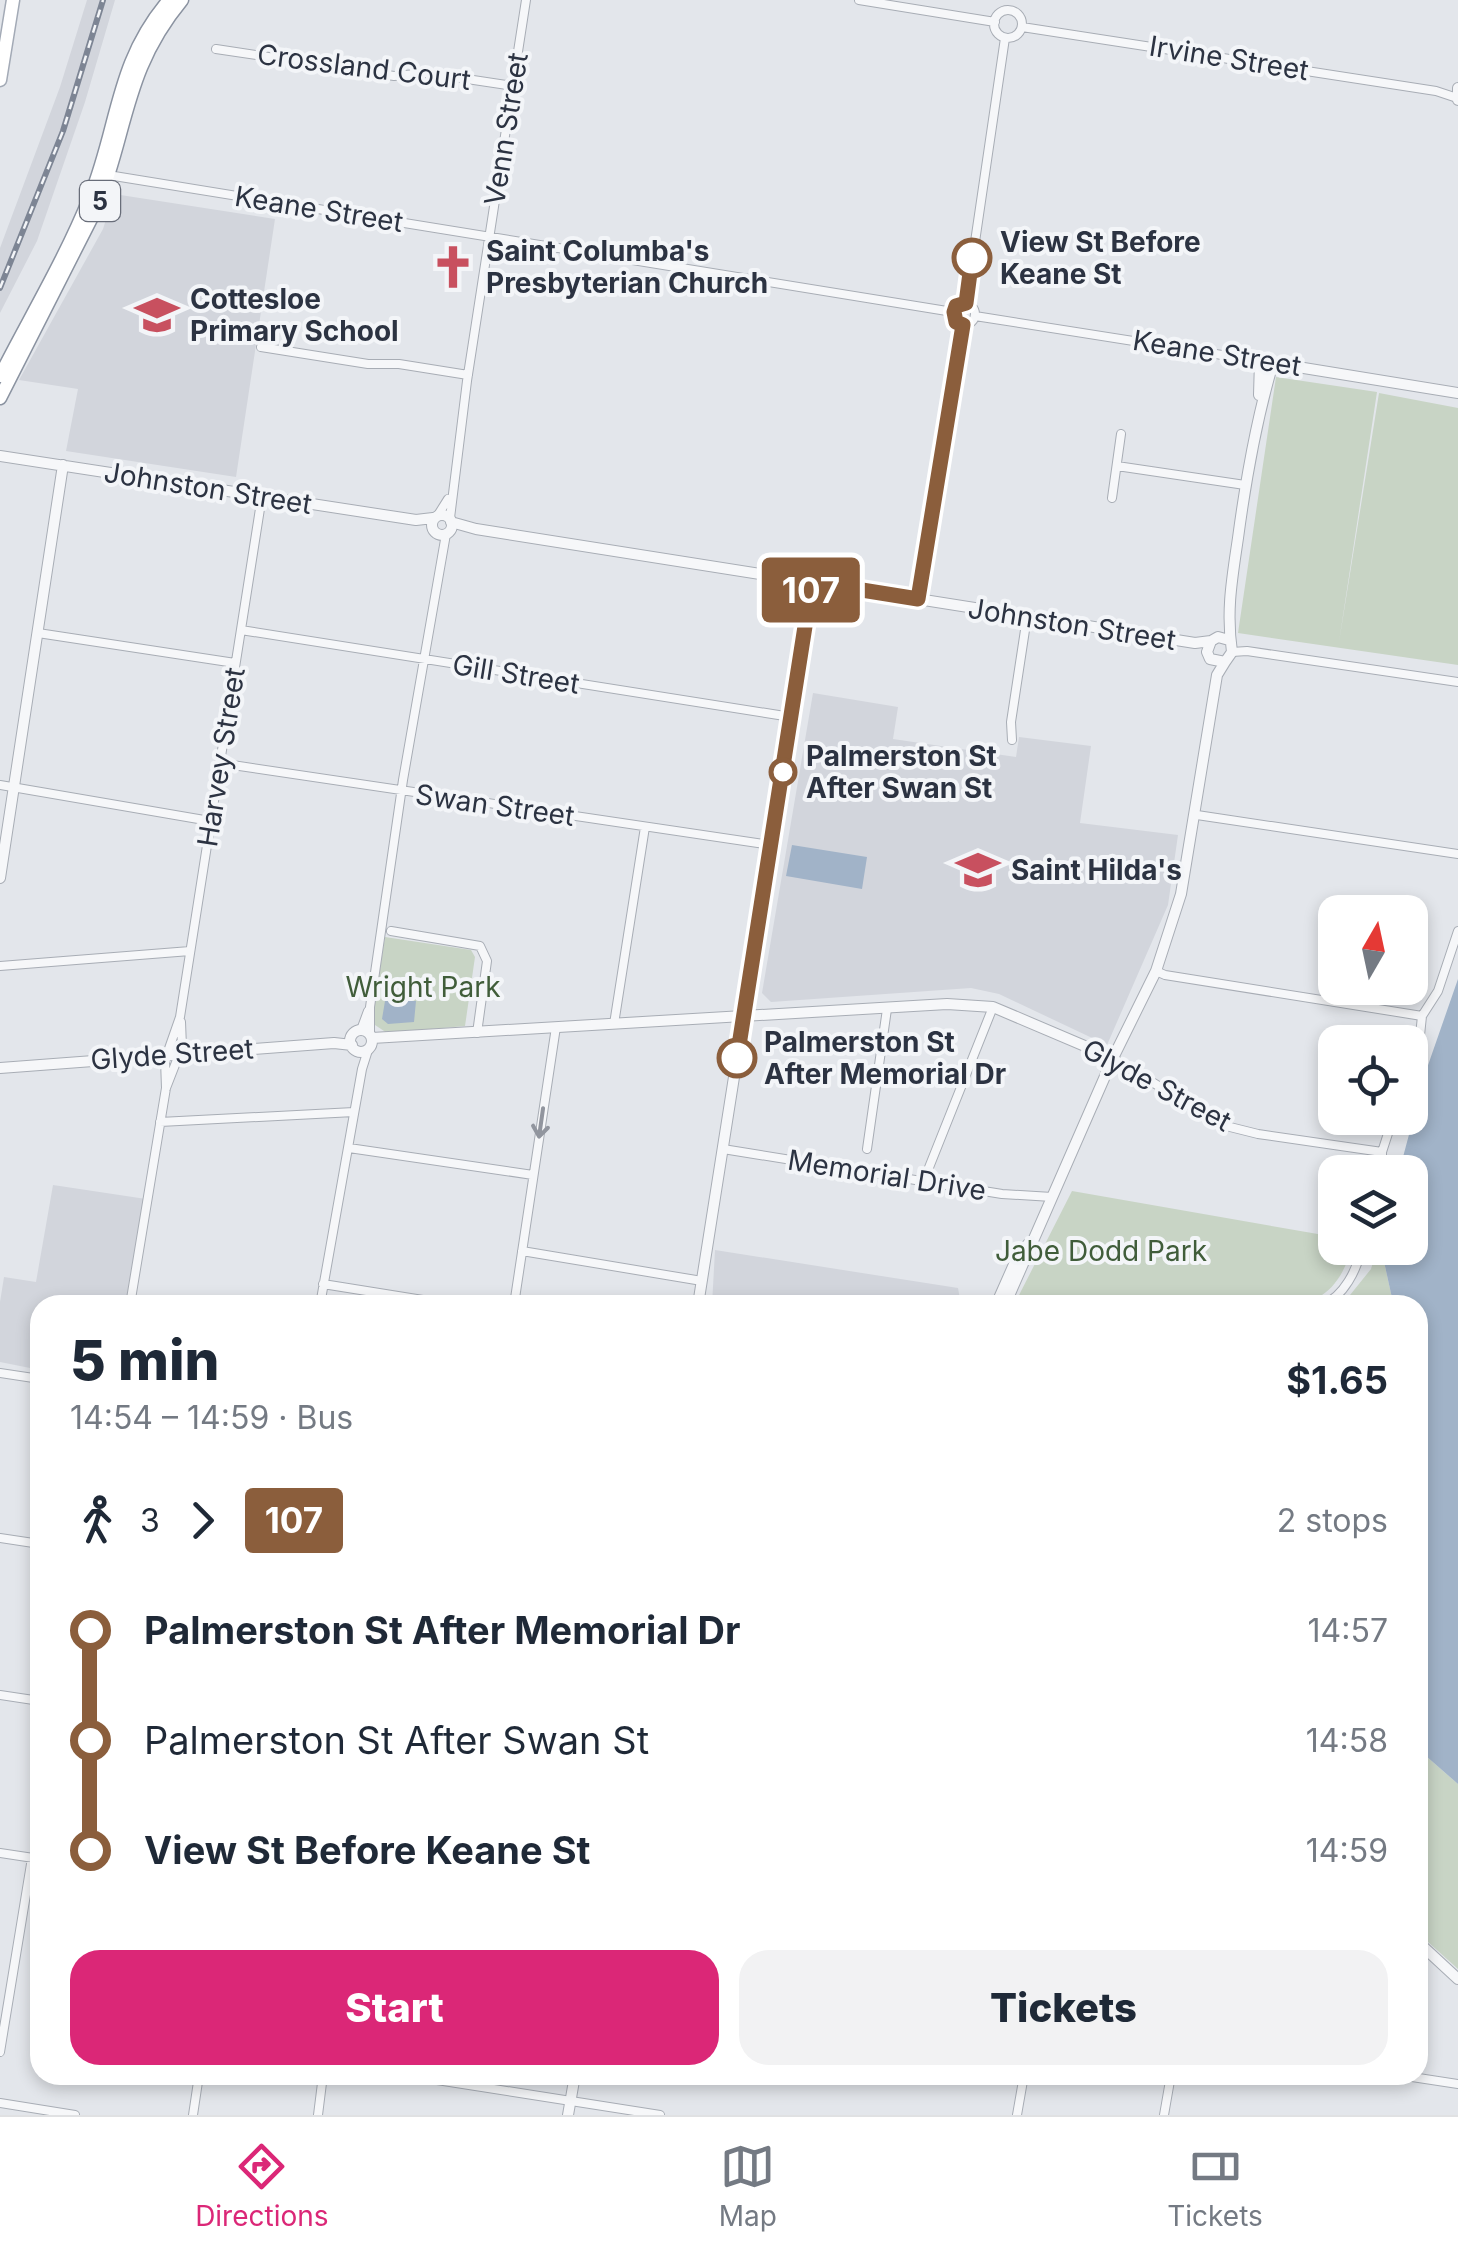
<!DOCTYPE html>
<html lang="en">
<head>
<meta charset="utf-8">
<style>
  :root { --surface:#fff; --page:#f2f2f3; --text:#1f2937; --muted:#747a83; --line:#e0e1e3; --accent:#db2777 }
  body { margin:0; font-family:Inter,sans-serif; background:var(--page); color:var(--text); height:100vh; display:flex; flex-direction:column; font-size:38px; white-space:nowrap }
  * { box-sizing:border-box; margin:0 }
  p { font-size:32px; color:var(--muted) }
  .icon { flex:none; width:55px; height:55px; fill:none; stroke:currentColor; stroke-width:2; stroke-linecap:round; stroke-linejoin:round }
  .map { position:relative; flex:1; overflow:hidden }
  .details { position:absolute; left:30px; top:1295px; width:1398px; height:790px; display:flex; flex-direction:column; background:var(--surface); border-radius:30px; box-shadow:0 5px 15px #0003 }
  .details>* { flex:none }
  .badge { padding:0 20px; border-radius:8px; font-size:35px; line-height:65px }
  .needle { width:65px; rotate:9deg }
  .fabs { position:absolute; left:1318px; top:895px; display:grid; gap:20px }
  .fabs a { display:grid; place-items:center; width:110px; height:110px; border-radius:20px; background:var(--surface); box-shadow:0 5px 15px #0003; font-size:50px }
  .map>.badge { position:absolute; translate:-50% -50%; box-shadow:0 0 0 5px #fff }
  .legs { display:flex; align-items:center; gap:15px; height:110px; padding:0 40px; font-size:32px }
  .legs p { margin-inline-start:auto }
  .head { display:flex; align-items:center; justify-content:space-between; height:170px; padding:0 40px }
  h1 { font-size:55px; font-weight:800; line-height:75px }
  .primary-button { display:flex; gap:20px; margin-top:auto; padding:20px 40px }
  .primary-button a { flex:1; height:115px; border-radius:30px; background:var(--accent); color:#fff; font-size:40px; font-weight:800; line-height:115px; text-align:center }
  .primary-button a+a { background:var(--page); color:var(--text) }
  ul { padding:0 40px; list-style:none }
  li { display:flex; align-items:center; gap:35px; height:110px; font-size:38px }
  li i { display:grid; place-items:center; width:15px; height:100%; margin:0 12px; background:currentColor }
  li i::after { content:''; width:25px; height:25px; margin:-12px; border:8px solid; border-radius:50%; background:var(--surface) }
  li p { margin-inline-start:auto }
  li:first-child i { background:linear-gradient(#0000 50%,currentColor 0) }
  li:last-child i { background:linear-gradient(currentColor 50%,#0000 0) }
  .tabs { display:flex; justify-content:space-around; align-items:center; height:140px; border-top:2px solid var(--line); background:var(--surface); font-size:28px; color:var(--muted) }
  .tabs a { display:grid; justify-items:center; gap:5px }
  .tabs .selected { color:var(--accent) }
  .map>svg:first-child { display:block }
  .built { fill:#d2d5dc }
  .green { fill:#c8d4c5 }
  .water { fill:#a1b3c8 }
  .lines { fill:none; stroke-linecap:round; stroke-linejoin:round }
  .minor-casing { stroke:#a8adb5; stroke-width:10 }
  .tertiary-casing { stroke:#a8adb5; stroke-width:12 }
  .primary-casing { stroke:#a3aab6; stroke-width:15 }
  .trunk-casing { stroke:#8b93a1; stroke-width:15 }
  .minor { stroke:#f6f7f9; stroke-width:8 }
  .tertiary { stroke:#f6f7f9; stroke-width:10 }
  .primary { stroke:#fff; stroke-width:12 }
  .trunk { stroke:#fff; stroke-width:12 }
  .rail-casing { stroke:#7d8594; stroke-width:6 }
  .rail { stroke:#f3f5f8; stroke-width:2.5; stroke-dasharray:8; stroke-linecap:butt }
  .oneway { stroke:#91959e }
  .line-1-casing { stroke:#fff; stroke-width:22 }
  .line-1 { stroke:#8b5e3c; stroke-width:15 }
  .stop-1-dot { fill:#fff; stroke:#8b5e3c; stroke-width:5 }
  .labels { text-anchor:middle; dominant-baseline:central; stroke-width:8; stroke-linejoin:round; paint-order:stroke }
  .shield { fill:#f3f5f8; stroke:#686d79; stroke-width:2.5 }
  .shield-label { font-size:25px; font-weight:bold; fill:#2c3342 }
  .street-label { font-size:28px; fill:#2c3342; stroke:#f3f5f8 }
  .stop-label { font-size:28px; font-weight:bold; fill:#2c3342; stroke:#f3f5f8; text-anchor:start }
  .poi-label { font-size:28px; font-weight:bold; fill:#2c3342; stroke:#f3f5f8; text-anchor:start }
  .park-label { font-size:28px; fill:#405d3a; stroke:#f3f5f8 }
</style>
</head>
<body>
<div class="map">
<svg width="1458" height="2115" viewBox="0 0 1458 2115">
  <rect width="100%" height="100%" fill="#e3e6eb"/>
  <path class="built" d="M87 0H115L85 102 37 241 0 313V248L60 87Z
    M114 194 275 219 236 477 66 451 78 389 19 380 103 229Z
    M813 693 898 707 893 739 1016 757 1019 737 1091 746 1080 823 1178 835 1168 905 1107 1045 999 994 971 988 771 1002 762 993Z
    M53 1185 146 1199 129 1305H40V1370L0 1362V1302L4 1277 36 1282Z
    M715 1250 958 1288 961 1305H712Z"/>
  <path class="green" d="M1276 377 1377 392 1339 642 1379 393 1458 408V665L1238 633Z
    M385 937 471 950 475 957 465 1026 387 1033 375 1025 373 1015Z
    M1072 1191 1335 1237V1248H1352C1329 1323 1283 1302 1224 1299 1214 1298 1203 1303 1193 1305H1014Z
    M1377 1248H1381L1392 1298 1401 1305H1342L1371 1269Z
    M1418 1749 1458 1784V1969L1418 1933Z"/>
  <path class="water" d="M792 845 867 857 862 889 786 876Z
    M1458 979V1784L1418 1749V1305H1401L1392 1298 1381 1248H1410V1172H1399L1426 1071Z
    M385 1001H416L414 1022 388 1024 382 1019Z"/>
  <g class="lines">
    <g class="minor-casing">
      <path id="minor" d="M859 0 995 22
        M994 24a14 14 0 1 1 28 0a14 14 0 1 1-28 0Z
        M1022 27 1436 91 1457 98
        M216 49 394 76 427 73 513 86
        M108 175 953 312
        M953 314a11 11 0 1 1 22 0a11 11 0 1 1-22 0Z
        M966 303 1005 38
        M975 316 1273 363
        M261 347 368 364H399L468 375
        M1117 466 1245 485
        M1112 498 1121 434
        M438 515 448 499
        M450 518 467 381 526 0
        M918 599 963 325
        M241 630 791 717
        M38 633 235 663
        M1232 652 1247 651 1458 682
        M1012 740 1011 722 1027 617
        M219 763 771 845
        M0 785 210 821
        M1197 815 1458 854
        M391 931 480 946 487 961 477 1033
        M0 966 190 951
        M1156 971 1165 975 1422 1016
        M614 1024 645 827
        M361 1030 368 1011
        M370 1035V1007L403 780 446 534
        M1113 1058 1222 1125 1258 1134 1382 1152
        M1410 1063 1419 1045 1422 1016 1438 991 1458 931
        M166 1088 165 1060 180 1017 262 496
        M160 1122 354 1112
        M349 1148 533 1175
        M723 1149 1002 1194 1052 1197
        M867 1149 887 1009
        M1382 1172V1152L1393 1118
        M924 1180 993 1007
        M522 1251 702 1281
        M323 1284 454 1305
        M130 1305 166 1088 182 1047 181 1022
        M320 1305 362 1069 368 1050
        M514 1305 556 1027
        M1322 1305C1344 1297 1357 1269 1362 1248
        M0 1373 40 1379
        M0 1538 40 1544
        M0 1695 40 1701
        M0 1853 40 1859
        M0 2052 32 1858
        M405 2075 660 2115
        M1399 2075 1458 2084
        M0 2103 75 2115
        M193 2115 199 2075
        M318 2115 323 2075
        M1017 2115 1024 2075
        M1164 2115 1171 2075"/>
    </g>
    <g class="tertiary-casing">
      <path id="tertiary" d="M1458 88V100
        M1259 395 1260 361
        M0 456 416 520 433 518
        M432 525a10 10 0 1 1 20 0a10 10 0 1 1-20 0Z
        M451 522 476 529 1195 643 1211 641
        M1229 640 1218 637 1211 641 1207 652 1210 659 1225 662 1232 652C1226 611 1232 579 1238 538 1246 478 1256 421 1273 363L1458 393
        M0 878 63 465
        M350 1041a11 11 0 1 1 22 0a11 11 0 1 1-22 0Z
        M372 1038 947 1004 993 1007 1113 1058
        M0 1068 334 1043 352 1045
        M698 1305 812 583
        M996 1305 1015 1262 1028 1244
        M1005 1305 1113 1058 1156 971 1181 894 1217 675 1225 662
        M1418 1942 1458 1979
        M568 2115 575 2075"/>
    </g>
    <g class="primary-casing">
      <path id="primary" d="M0 80 13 0"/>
    </g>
    <g class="trunk-casing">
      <path id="trunk" d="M0 376C30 317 65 259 90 197 119 125 115 63 169 0
        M0 398 97 207C128 129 124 70 182 0"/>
    </g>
    <use href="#minor" class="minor"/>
    <use href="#tertiary" class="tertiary"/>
    <use href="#primary" class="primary"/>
    <use href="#trunk" class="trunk"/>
    <g class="rail-casing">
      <path id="rail" d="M0 288 63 131 103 0"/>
    </g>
    <use href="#rail" class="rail"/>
  </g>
  <defs><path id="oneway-shaft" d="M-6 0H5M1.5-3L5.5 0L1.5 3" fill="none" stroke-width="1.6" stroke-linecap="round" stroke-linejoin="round" transform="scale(2.5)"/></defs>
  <use class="oneway" href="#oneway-shaft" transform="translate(541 1123) rotate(98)"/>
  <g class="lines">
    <g class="line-1-casing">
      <path id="line-1" d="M737 1058 812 582 918 599 963 325 956 322 954 312 956 306 966 303 972 258"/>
    </g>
    <use href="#line-1" class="line-1"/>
  </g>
  <defs>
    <g id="church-bare" transform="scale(3.45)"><path d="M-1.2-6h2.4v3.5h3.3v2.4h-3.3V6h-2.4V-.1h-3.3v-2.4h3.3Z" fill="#c8505f" stroke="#f3f5f8" stroke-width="2.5" paint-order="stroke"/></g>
    <g id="school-bare" transform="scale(3.45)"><path d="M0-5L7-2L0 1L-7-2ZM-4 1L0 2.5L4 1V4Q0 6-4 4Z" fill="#c8505f" stroke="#f3f5f8" stroke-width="2.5" paint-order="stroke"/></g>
  </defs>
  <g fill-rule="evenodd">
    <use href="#church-bare" x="453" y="267"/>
    <use href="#school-bare" x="157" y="315"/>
    <use href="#school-bare" x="978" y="870"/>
  </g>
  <g class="stop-1-dot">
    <circle cx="972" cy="258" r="18"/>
    <circle cx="783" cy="772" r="12"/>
    <circle cx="737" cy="1058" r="18"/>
  </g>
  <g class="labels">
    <rect class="shield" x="80" y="181" width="40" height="40" rx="8"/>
    <g class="shield-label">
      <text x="100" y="201">5</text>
    </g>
    <g class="street-label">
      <text transform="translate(1229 58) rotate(9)">Irvine Street</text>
      <text transform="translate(364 67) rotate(7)">Crossland Court</text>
      <text transform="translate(506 129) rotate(-81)">Venn Street</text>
      <text transform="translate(319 209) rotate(9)">Keane Street</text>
      <text transform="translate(1217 353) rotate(9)">Keane Street</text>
      <text transform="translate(208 488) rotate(9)">Johnston Street</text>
      <text transform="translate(1072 624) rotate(9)">Johnston Street</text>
      <text transform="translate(516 674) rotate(9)">Gill Street</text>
      <text transform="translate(221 757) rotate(-81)">Harvey Street</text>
      <text transform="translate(495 805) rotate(8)">Swan Street</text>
      <text transform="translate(172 1054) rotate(-4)">Glyde Street</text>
      <text transform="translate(1157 1085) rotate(28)">Glyde Street</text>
      <text transform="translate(887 1175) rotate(9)">Memorial Drive</text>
    </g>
    <g class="stop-label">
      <text x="1000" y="242">View St Before<tspan x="1000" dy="32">Keane St</tspan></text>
      <text x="806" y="756">Palmerston St<tspan x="806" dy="32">After Swan St</tspan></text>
      <text x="764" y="1042">Palmerston St<tspan x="764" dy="32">After Memorial Dr</tspan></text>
    </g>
    <g class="poi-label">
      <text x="486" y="251">Saint Columba's<tspan x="486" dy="32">Presbyterian Church</tspan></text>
      <text x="190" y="299">Cottesloe<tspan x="190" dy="32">Primary School</tspan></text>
      <text x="1011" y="870">Saint Hilda's</text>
    </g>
    <g class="park-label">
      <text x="423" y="987">Wright Park</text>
      <text x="1101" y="1251">Jabe Dodd Park</text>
    </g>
  </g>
</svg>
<div class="fabs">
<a><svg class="needle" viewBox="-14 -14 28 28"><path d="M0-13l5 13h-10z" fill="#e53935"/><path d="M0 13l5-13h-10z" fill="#747a83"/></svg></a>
<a><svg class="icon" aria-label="locate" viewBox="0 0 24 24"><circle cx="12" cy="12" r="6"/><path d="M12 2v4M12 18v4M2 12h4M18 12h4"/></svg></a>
<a><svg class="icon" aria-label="layers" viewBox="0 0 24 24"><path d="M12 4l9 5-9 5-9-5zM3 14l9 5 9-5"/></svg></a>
</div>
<b class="badge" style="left:811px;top:590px;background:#8b5e3c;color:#fff">107</b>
<section class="details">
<div class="head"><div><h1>5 min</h1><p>14:54 – 14:59 · Bus</p></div><b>$1.65</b></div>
<div class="legs"><svg class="icon" aria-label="walk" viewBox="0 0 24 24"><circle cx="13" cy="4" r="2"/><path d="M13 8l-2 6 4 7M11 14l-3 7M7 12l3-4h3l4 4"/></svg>3<svg class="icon" aria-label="forward" viewBox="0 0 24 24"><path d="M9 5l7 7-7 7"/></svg><b class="badge" style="background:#8b5e3c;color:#fff">107</b><p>2 stops</p></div>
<ul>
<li><i style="color:#8b5e3c"></i><b>Palmerston St After Memorial Dr</b><p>14:57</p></li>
<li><i style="color:#8b5e3c"></i><span>Palmerston St After Swan St</span><p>14:58</p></li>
<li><i style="color:#8b5e3c"></i><b>View St Before Keane St</b><p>14:59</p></li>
</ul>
<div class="primary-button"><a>Start</a><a>Tickets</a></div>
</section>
</div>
<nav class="tabs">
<a class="selected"><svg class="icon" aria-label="directions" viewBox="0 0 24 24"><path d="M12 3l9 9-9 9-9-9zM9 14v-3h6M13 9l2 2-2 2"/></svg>Directions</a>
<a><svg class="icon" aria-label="map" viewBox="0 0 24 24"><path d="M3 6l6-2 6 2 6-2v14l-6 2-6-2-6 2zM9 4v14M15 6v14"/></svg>Map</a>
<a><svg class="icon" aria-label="tickets" viewBox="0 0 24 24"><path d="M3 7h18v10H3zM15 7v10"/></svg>Tickets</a>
</nav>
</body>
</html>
